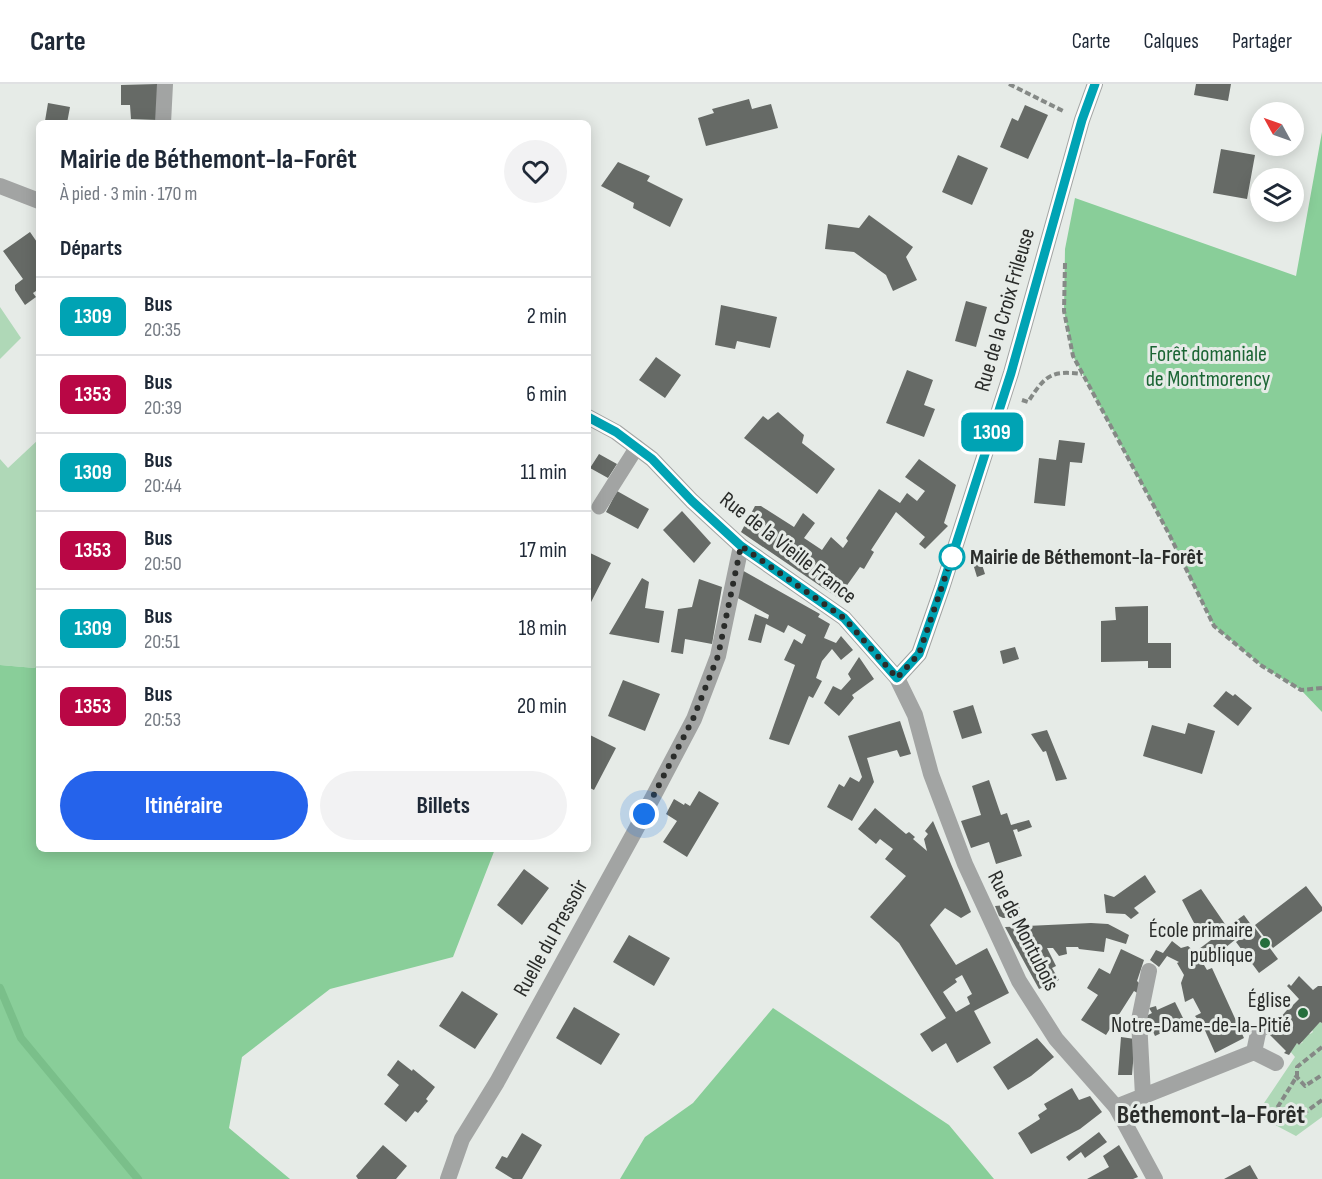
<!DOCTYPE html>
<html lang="fr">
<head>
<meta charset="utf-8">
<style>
  :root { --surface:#fff; --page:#f2f2f3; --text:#1f2937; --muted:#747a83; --line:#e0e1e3; --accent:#2563eb }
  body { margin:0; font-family:"Sofia Sans Condensed",sans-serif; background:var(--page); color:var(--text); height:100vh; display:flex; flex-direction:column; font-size:22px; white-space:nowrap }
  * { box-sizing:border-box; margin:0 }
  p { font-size:20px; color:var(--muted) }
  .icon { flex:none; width:33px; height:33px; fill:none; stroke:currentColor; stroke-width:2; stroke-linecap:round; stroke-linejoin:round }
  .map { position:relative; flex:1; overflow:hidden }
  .sheet { position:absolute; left:36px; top:36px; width:555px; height:732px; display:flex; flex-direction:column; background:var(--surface); border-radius:9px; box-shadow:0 3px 15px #0003 }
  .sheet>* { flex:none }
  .badge { padding:0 12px; border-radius:9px; font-size:21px; line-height:39px }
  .needle { width:39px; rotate:310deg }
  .tools { position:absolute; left:1250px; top:18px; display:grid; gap:12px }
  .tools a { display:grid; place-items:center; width:54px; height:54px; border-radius:50%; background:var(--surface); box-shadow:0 3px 15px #0003; font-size:30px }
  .you { position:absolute; width:30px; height:30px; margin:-15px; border:4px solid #fff; border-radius:50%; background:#1a73e8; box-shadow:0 0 0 9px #1a73e833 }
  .map>.badge { position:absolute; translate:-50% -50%; box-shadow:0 0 0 3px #fff }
  h2 { padding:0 24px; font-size:22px; line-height:54px }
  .round { display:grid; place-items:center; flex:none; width:63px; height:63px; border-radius:32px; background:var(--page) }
  .overview { display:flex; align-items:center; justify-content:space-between; height:102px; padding:0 24px }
  h1 { font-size:28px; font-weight:700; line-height:45px }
  .cta { display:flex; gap:12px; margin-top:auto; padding:12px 24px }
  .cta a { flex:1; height:69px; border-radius:36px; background:var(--accent); color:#fff; font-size:24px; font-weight:700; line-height:69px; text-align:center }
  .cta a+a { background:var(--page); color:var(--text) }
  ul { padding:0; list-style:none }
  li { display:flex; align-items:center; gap:18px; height:78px; padding:0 24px; border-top:2px solid var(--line) }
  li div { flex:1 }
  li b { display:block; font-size:22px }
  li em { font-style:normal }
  li .badge { min-width:66px; font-weight:700; text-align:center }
  header { display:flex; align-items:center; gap:36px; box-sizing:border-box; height:84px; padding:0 30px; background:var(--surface); border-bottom:2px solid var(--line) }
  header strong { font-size:28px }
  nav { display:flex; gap:33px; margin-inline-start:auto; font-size:21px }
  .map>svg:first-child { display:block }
  .green { fill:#afd8b7 }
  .forest { fill:#89ce99 }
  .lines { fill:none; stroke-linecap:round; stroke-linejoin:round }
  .stream { stroke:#7abf8a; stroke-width:8 }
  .building { fill:#666a66; fill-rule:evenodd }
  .path { stroke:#858986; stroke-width:4; stroke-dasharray:6 3; stroke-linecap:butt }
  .service { stroke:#a2a4a3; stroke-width:15 }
  .minor { stroke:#a2a4a3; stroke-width:16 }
  .tertiary { stroke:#a2a4a3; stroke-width:16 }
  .line-casing { stroke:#fff; stroke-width:14 }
  .line { stroke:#00a3b4; stroke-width:9 }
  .walk { stroke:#2a2c2a; stroke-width:6; stroke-dasharray:0 10.8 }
  .stop-dot { fill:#fff; stroke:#00a3b4; stroke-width:3 }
  .poi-dot { fill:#256e3c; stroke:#e6ebe7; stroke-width:2 }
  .labels { text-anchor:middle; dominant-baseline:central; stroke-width:6; stroke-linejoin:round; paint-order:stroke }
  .street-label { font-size:22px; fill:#2a2c2a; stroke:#e6ebe7 }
  .park-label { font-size:22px; fill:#1b6534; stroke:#e6ebe7 }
  .stop-label { font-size:22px; font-weight:bold; fill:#2a2c2a; stroke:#e6ebe7; text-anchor:start }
  .poi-label { font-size:22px; fill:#2a2c2a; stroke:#e6ebe7; text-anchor:end }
  .quarter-label { font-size:26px; font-weight:bold; fill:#2a2c2a; stroke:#e6ebe7 }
</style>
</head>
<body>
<header>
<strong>Carte</strong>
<nav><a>Carte</a><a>Calques</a><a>Partager</a></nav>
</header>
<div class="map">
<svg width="1322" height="1095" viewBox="0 0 1322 1095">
  <rect width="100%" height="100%" fill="#e6ebe7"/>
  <path class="green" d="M0 223 21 254 0 275Z
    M39 355V576L35 584 0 581V375L8 384Z
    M1320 938 1322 939V1033L1296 1052 1256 1031 1295 973 1290 967 1297 959 1299 961 1303 958 1301 957 1308 949 1310 950 1313 948 1312 946Z"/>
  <path class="forest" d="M1322 48V628L1301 606 1262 582 1214 542 1169 450 1073 272 1064 227 1065 165 1075 114 1296 192Z
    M39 576V765H495L453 873 330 905 242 973 229 1044 290 1095H0V581L35 584Z
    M773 924 949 1041 994 1095H620L645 1053 693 1019Z"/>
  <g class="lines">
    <path class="stream" d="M0 904 21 954 138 1095"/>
  </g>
  <path class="building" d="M157 0V36L131 35 130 21H121V1Z
    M1196 0H1231L1228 17 1194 11Z
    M749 15 752 25 771 20 778 44 706 62 698 34 714 29 712 25Z
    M48 19 70 23 67 39 45 37Z
    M1025 21 1048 31 1028 75 1000 63 1012 34 1018 37Z
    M1221 65 1255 71 1247 115 1213 109Z
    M958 71 988 84 972 121 942 108Z
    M618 78 650 92 647 97 683 115 670 143 633 124 634 119 601 102Z
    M869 131 913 163 906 173 917 196 893 207 886 191 854 168 825 165 828 140 859 144Z
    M30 148 39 161V205L33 209 36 213 25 221 15 206V201L23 195 3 167Z
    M966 217 987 223 976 263 955 257Z
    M721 221 777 233 770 264 737 257 735 265 715 261Z
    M656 273 681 291 665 314 639 296Z
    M907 286 933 296 924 321 935 325 924 353 886 339Z
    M778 328 804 351 802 359 835 385 817 410 744 354 763 332 768 336Z
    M1059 356 1085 359 1082 379 1070 378 1065 422 1034 419 1039 374 1056 376Z
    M599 370 617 380 608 394 590 384Z
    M919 375 956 401 944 439 948 442 925 465 919 460 925 453 896 428 871 466 874 468 864 485 860 483 838 514 741 448 755 422H761L794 443 803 429 815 439 804 454 822 466 831 453 843 464 848 457 846 454 879 405 900 419 907 409 917 417 925 407 905 393Z
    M617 407 649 425 638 445 606 428Z
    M682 427 711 459 694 479 663 446Z
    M588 468 611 479 588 524Z
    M978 468 985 490 977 493 970 470Z
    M740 485 820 530 818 533 830 540 824 554 836 559 841 552 853 566 841 576 832 565 822 577 816 594 822 597 813 614 809 612 789 661 769 655 795 581 784 576 794 555 802 560 806 551 788 541 784 549 766 540 761 559 748 556 755 530 768 535 769 531 734 512Z
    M642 494 649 498 645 524 664 527 659 559 609 550Z
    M699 495 722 503 712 560 685 555 683 570 671 568 678 525 692 523Z
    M1148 522V559H1171V584H1148V577L1101 578V537L1116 536 1115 523Z
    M1015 563 1019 575 1003 580 1000 567Z
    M859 573 874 595 852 611 854 614 839 632 824 619 833 602 841 606 851 595 848 590Z
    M623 596 660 610 645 647 608 632Z
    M1226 607 1233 612 1235 610 1252 624 1238 642 1213 622Z
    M973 621 982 649 962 655 953 627Z
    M900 637 911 670 900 673 897 666 867 674 874 698 852 737 827 723 839 700 844 703 850 693 859 698 862 693 848 652Z
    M1188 639 1215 647 1202 690 1143 672 1152 641 1185 650Z
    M1047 646 1067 695 1056 697 1046 667 1043 668 1031 650Z
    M588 650 616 664 594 706 588 703Z
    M989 696 1001 731 1007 729 1011 741 1029 736 1032 743 1018 748 1017 745 1013 746 1022 772 996 780 989 758 971 764 961 737 981 731 972 702Z
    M699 707 719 719 687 773 663 758 677 737 666 730 674 715 684 721 685 719 690 722Z
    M875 724 906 750 909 748 915 753 913 755 927 767 924 755 928 750 925 747 933 737 971 828 961 834 945 824 930 841 956 881 987 864 1009 909 974 927 991 959 957 979 946 959 932 968 920 950 946 934 899 859 870 833 906 792 885 775 893 765 880 755 876 760 858 745ZM962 891 972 910 967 913 970 920 956 928 943 908 957 898 955 895Z
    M524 785 549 804 522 841 497 821Z
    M1145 791 1156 808 1134 824 1139 829 1131 835 1125 830 1106 829 1104 810 1114 813Z
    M1306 802 1322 823V827L1273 864 1255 841Z
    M1201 805 1227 843 1244 831 1252 842 1204 881 1207 886 1212 884 1244 954 1215 969 1203 942 1195 932 1201 929 1193 914 1185 918 1181 899 1184 891 1177 879 1179 878 1167 872 1159 883 1150 876 1156 866 1163 869 1172 857 1181 864 1188 862 1195 868 1219 850 1216 846 1203 856 1182 816Z
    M1019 820 1020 833 1003 834 999 832 995 822Z
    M1091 839 1108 840 1129 851 1126 860 1106 854 1104 868 1079 865 1078 863H1066L1067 870 1059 872 1053 864H1047L1056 882 1052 884 1059 896 1039 905 1005 843Z
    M1255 844 1278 875 1259 889 1236 858Z
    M629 851 670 874 654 902 613 878Z
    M1121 865 1144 876 1137 897 1139 899V910L1134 907 1106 951 1081 936 1098 911 1087 904 1099 884 1110 890Z
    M1299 892 1313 906 1318 902H1322V939L1320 938 1299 961 1297 959 1289 971 1284 969 1286 967 1268 949 1267 951 1264 948 1266 947 1264 945 1266 942 1269 945 1277 936 1275 934 1278 932 1280 934 1287 926 1286 925 1288 922 1290 924 1299 915 1287 902 1289 900 1291 902Z
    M462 907 498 930 475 965 439 942Z
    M1175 918 1185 938 1155 952 1146 932 1152 929 1149 924 1156 922 1157 926Z
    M574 923 620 950 601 981 556 954Z
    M1121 953 1135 955 1132 991H1118Z
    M1037 954 1054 973 1031 992 1008 1006 993 983Z
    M398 976 412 987 413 985 435 1003 426 1015 428 1017 418 1029 415 1027 406 1038 384 1020 399 1001 387 991Z
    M1072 1004 1079 1016 1090 1012 1102 1028 1080 1045 1031 1070 1018 1049 1040 1035 1038 1031 1047 1025 1044 1020Z
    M1099 1048 1107 1058 1085 1074 1081 1068 1069 1077 1066 1073Z
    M522 1049 542 1061 522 1095H513L495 1084 502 1072 507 1074Z
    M383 1061 407 1082 396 1095H358L356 1092Z
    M1119 1061 1138 1093 1133 1095H1087L1109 1083 1103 1072Z
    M1250 1081 1258 1095H1224Z"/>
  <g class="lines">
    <path class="path" d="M1009 0 1065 28
      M1065 179 1064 227 1073 272 1169 450 1214 542 1262 582 1301 606 1322 604
      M1022 316 1028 318C1045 292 1050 286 1082 290
      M1322 963 1297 983V992L1274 1029 1293 1037 1322 1016
      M1295 991 1305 1002 1322 991"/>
    <path class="service" d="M599 423 637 363"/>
    <path class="minor" d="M163 39 165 0
      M897 594 919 570 942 504 1011 289 1082 36 1095 0
      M1254 968 1276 979
      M1143 1012 1139 936 1149 887
      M1116 1023 1254 968 1258 949
      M448 1095 462 1055 497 998 634 749 694 635 718 572 741 462"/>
    <path class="tertiary" d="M0 102 39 117
      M588 333 616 348 652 375 692 417 741 462 844 534 897 594 915 631 931 690 965 780 1019 897 1056 955 1116 1023 1155 1095"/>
  </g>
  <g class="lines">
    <g class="line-casing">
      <path id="line" d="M588 333 616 348 652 375 692 417 741 462 844 534 897 594 919 570 942 504 1011 289 1082 36 1095 0"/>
    </g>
    <use href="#line" class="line"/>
    <path class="walk" d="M644 730 693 635 718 572 741 462 844 534 897 594 919 570 952 473"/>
  </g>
  <circle class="stop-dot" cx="952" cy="473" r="12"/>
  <g class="poi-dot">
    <circle cx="1265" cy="859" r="6"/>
    <circle cx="1303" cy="929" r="6"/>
  </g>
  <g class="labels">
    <g class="street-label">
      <text transform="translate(1005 226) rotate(-74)">Rue de la Croix Frileuse</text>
      <text transform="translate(788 464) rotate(38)">Rue de la Vieille France</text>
      <text transform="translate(1023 847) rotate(63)">Rue de Montubois</text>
      <text transform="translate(551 854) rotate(-61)">Ruelle du Pressoir</text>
    </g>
    <g class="park-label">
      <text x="1208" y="270">Forêt domaniale<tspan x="1208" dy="25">de Montmorency</tspan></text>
    </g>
    <g class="stop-label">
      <text x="970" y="473">Mairie de Béthemont-la-Forêt</text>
    </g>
    <g class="poi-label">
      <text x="1253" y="846">École primaire<tspan x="1253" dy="25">publique</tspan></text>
      <text x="1291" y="916">Église<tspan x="1291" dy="25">Notre-Dame-de-la-Pitié</tspan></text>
    </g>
    <g class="quarter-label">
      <text x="1211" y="1031">Béthemont-la-Forêt</text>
    </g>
  </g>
</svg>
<div class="tools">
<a><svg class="needle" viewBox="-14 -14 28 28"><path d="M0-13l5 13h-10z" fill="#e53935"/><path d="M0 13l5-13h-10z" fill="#747a83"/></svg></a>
<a><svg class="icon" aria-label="layers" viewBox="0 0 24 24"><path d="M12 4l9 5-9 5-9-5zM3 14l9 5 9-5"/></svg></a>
</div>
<div class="you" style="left:644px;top:730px"></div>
<b class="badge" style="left:992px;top:348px;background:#00a3b4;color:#fff">1309</b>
<section class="sheet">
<div class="overview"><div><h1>Mairie de Béthemont-la-Forêt</h1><p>À pied · 3 min · 170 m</p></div><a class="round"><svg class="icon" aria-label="heart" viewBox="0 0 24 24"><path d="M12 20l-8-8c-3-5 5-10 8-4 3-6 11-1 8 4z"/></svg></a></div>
<h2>Départs</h2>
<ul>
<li><span class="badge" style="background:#00a3b4;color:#fff">1309</span><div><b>Bus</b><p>20:35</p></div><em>2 min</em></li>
<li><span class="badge" style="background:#b90745;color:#fff">1353</span><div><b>Bus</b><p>20:39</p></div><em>6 min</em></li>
<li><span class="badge" style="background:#00a3b4;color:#fff">1309</span><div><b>Bus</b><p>20:44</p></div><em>11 min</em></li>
<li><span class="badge" style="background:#b90745;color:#fff">1353</span><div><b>Bus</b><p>20:50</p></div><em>17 min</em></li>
<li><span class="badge" style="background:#00a3b4;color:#fff">1309</span><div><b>Bus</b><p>20:51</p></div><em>18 min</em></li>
<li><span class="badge" style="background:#b90745;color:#fff">1353</span><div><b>Bus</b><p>20:53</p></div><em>20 min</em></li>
</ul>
<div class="cta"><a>Itinéraire</a><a>Billets</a></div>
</section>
</div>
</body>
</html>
